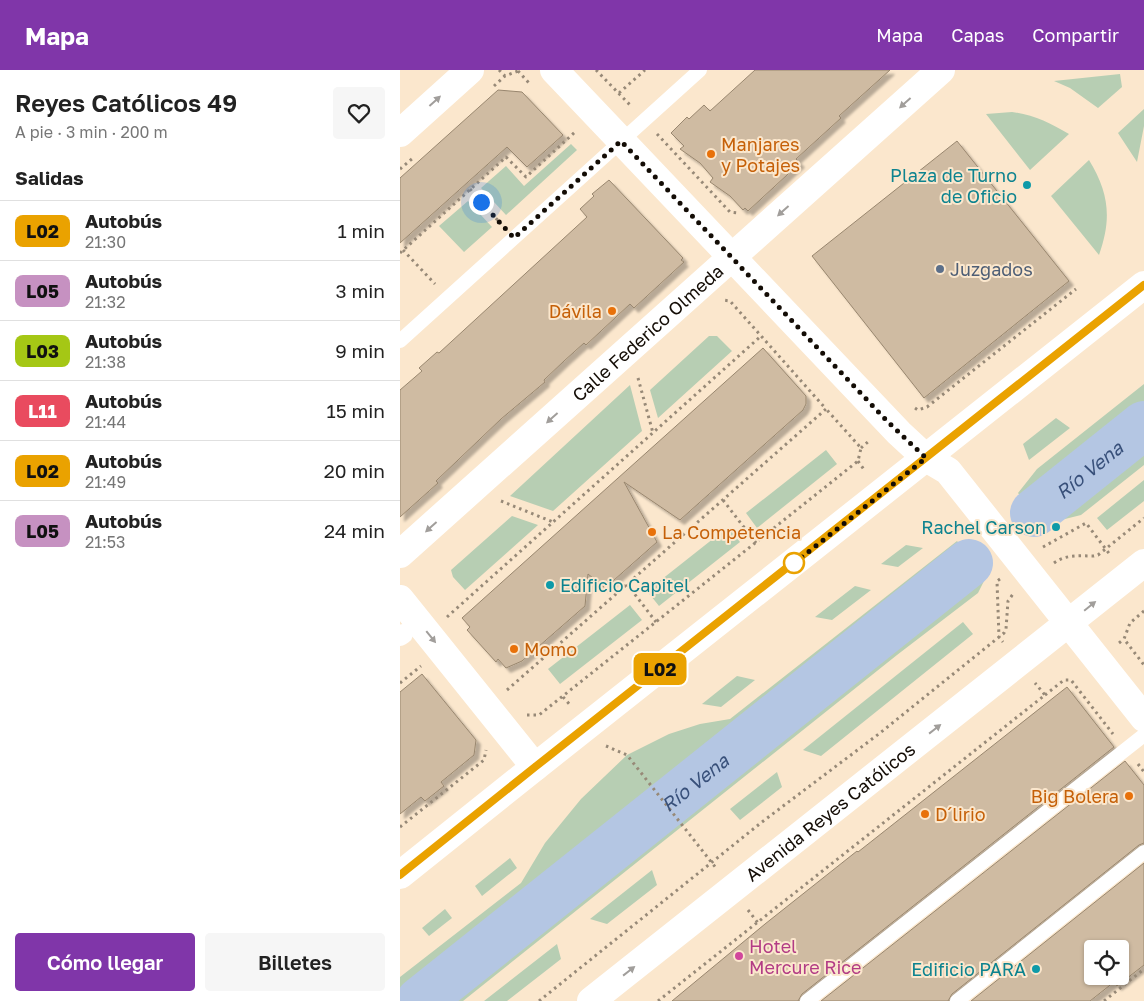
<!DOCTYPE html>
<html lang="es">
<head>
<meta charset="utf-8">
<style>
  :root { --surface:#fff; --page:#f6f6f6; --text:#222; --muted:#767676; --line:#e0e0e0; --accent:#8036a9 }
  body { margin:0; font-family:"Golos Text",sans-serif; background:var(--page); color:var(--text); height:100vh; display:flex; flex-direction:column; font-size:19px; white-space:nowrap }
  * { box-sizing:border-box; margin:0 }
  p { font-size:16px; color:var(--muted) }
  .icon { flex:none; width:28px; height:28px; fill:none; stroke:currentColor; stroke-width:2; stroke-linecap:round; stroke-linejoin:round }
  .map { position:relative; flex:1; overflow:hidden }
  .details { display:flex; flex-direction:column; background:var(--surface); width:400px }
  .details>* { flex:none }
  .badge { padding:0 10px; border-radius:8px; font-size:18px; line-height:32px }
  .buttons { position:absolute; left:684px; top:870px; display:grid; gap:10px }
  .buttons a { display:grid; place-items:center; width:45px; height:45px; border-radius:5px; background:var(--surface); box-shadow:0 1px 4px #0004; font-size:25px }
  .you { position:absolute; width:25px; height:25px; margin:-12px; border:4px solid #fff; border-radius:50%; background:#1a73e8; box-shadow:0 0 0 8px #1a73e833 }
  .map>.badge { position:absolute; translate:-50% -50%; box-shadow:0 0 0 2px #fff }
  h2 { padding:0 15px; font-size:19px; line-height:45px }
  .round { display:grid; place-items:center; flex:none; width:52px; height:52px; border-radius:5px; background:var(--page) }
  .headline { display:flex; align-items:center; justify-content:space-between; height:85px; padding:0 15px }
  h1 { font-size:24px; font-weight:600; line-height:38px }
  .cta { display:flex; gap:10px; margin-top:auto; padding:10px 15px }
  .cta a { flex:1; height:58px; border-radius:5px; background:var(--accent); color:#fff; font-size:20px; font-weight:600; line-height:58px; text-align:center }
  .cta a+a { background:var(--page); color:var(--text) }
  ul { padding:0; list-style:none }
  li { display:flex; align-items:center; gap:15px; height:60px; padding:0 15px; border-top:1px solid var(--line) }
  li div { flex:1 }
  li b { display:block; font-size:19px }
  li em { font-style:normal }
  li .badge { min-width:55px; font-weight:700; text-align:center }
  header { display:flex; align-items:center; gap:30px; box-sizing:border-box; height:70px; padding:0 25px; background:var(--accent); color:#fff }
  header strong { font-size:24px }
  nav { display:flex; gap:28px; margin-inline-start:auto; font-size:18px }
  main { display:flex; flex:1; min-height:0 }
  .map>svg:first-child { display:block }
  .green { fill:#b7ceb3 }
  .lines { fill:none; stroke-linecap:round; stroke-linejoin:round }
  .river { stroke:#b4c6e3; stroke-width:48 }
  .building { fill:#cfbba2; stroke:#99876f; fill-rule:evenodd; filter:url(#shadow) }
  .path { stroke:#978977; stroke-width:3; stroke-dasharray:2.5 4; stroke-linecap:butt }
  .service { stroke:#fff; stroke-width:14 }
  .pedestrian { stroke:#fff; stroke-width:20 }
  .minor { stroke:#fff; stroke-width:28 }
  .tertiary { stroke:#fff; stroke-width:28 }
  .oneway { fill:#a19e9b }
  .line-casing { stroke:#fff; stroke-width:11 }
  .line { stroke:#eaa200; stroke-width:8 }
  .walk { stroke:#130c05; stroke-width:5; stroke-dasharray:0 9 }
  .food-dot { fill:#e8710a; stroke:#fbe7cd; stroke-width:2 }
  .culture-dot { fill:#0f9aa8; stroke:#fbe7cd; stroke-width:2 }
  .service-dot { fill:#5c6f8a; stroke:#fbe7cd; stroke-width:2 }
  .stop-dot { fill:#fff; stroke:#eaa200; stroke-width:2.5 }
  .hotel-dot { fill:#d1479c; stroke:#fbe7cd; stroke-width:2 }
  .labels { text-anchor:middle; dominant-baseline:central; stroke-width:4; stroke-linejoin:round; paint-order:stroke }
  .food-label { font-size:18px; fill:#c56008; stroke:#fbe7cd; text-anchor:start }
  .culture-label { font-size:18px; fill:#0d838f; stroke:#fbe7cd; text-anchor:end }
  .service-label { font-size:18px; fill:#4e5e75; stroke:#fbe7cd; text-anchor:start }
  .street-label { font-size:18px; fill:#130c05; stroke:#fbe7cd }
  .hotel-label { font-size:18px; fill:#b23c85; stroke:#fbe7cd; text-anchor:start }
  .water-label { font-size:19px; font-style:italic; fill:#38507a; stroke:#fbe7cd }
</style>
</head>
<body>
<header>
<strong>Mapa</strong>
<nav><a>Mapa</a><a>Capas</a><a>Compartir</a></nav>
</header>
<main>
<section class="details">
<div class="headline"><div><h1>Reyes Católicos 49</h1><p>A pie · 3 min · 200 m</p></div><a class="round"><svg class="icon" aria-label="heart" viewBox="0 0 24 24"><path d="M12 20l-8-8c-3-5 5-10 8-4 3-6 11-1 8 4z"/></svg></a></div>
<h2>Salidas</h2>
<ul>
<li><span class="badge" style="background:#eaa200;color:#111">L02</span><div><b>Autobús</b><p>21:30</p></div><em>1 min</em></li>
<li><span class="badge" style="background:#c691c1;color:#111">L05</span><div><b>Autobús</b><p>21:32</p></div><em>3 min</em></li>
<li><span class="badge" style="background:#a5c715;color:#111">L03</span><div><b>Autobús</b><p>21:38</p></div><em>9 min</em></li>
<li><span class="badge" style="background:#e94b5f;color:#fff">L11</span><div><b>Autobús</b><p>21:44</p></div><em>15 min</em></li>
<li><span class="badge" style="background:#eaa200;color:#111">L02</span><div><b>Autobús</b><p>21:49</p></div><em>20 min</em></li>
<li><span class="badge" style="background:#c691c1;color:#111">L05</span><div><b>Autobús</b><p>21:53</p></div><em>24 min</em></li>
</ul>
<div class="cta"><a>Cómo llegar</a><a>Billetes</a></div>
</section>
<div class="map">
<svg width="744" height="931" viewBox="0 0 744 931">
  <defs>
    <filter id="shadow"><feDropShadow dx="4.5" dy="4.5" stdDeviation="1" flood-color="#0004"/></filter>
  </defs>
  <rect width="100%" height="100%" fill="#fbe7cd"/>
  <path class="green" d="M720 4 722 17 698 38 670 18 654 11Z
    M744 39V56L737 92 718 63Z
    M612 42C634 45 650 53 669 64L630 100 586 44Z
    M171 74 177 80 106 145 81 118 106 96 124 116Z
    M689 90C709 123 712 148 699 185L651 126Z
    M68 131 92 157 64 182 39 156Z
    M309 266H317L332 281 258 348 250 320Z
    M744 314V395L681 445 661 450 648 461 618 423 637 399Z
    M230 315 242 361 153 441 110 426Z
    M656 348 670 358 629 390 623 374Z
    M426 380 437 394 357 458 346 443Z
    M744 410V431L707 460 697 448Z
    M112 446 138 455 65 520 53 507 51 500Z
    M328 457 340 472 259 536 247 521Z
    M557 471 586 507 578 523 497 585 63 931H0V907L121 813 145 773 181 729 227 685 269 664 300 654 330 649Z
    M506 475 523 478 498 497 481 494Z
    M455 516 471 520 432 550 415 547Z
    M230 535 242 550 160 614 148 599Z
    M563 552 573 564 421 686 403 680Z
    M337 606 355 610 321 637 302 634Z
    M377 702 382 717 340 750 330 739Z
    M110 788 117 798 82 826 75 816Z
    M252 800 257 815 207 854 190 849Z
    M45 839 52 848 29 866 22 858Z
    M157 874 161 889 107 931H84Z"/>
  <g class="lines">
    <g class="river">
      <path id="s1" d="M634 443 744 355"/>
      <path id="s2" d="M20 931 569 493"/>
    </g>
  </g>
  <path class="building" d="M355 0H490L439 46 441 48 396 89 400 93 348 141 345 138 343 140 330 126 310 112 313 108 300 93 280 79 284 76 271 63 287 47 289 49 304 35 310 41Z
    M98 20 122 22 163 65 127 97 107 77 0 173V108Z
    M557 71 669 211 524 328 412 186Z
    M209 110 283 188 281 190 284 192 234 238 230 234 186 275 184 273 164 291 144 310 145 312 101 349 36 411 38 413 0 447V320L22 301 19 298 37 282 39 283 187 147 180 139 194 126 192 124Z
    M363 278 406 326V334L403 340 280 450 224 412 257 472 205 518 188 504 185 536 122 591 106 598 98 589 96 592 67 560 70 557 62 548Z
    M22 604 76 670 74 685 41 712 44 716 25 731 21 727 0 744V622Z
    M667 617 714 677 402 924 398 931H272L365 854 457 781 458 782Z
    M725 691 744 715V773L739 775 552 924 548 931H421Z
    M744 793V895L717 916 714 912 690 931H571ZM692 879H720V906H692Z"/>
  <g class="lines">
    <path class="path" d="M99 0 105 6
      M196 0 231 36
      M118 1 129 13
      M94 16 105 6 118 1
      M219 23 245 0
      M257 64 330 142 339 143
      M0 99 13 88
      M70 119 101 154
      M3 180 35 214
      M0 183 106 87 126 107 175 62
      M238 308 253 363
      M515 338 518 340 527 337 676 219
      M461 378 470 370
      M458 391 465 401
      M323 430 356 473
      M101 431 153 452
      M643 477 686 453 711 486
      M654 493C666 484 680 486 694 486L698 485 744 448
      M600 509 597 511 599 567 603 572
      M227 514 256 552
      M744 541 730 553 724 569 744 595
      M47 547 361 266
      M719 573 724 569
      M0 613 21 596
      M107 620 426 339 330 231 323 230
      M645 625 664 610H671L713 664
      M163 627 171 636
      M127 645H139L458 391 461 378 426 339
      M206 676 227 685 316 798
      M738 694 744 702
      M0 757 84 690 86 680
      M348 840 358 853
      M139 931 362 752 480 663 604 563 606 559 608 531 613 524
      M258 931 645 625 635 613
      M704 931 744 899"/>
    <path class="service" d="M0 271 300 0
      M407 931 744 665
      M557 931 744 782"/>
    <path class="pedestrian" d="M0 566 3 564"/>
    <g class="minor">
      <path d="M154 0 499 363 526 388 548 401 744 648"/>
      <path d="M0 63 70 0"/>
      <path id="s3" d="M0 484 541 0"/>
      <path d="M0 529 135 697"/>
    </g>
    <g class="tertiary">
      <path d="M0 805 135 697 744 215"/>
      <path id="s4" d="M191 931 744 493"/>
    </g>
  </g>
  <defs><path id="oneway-solid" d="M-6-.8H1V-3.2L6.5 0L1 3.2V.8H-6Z" transform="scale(1.25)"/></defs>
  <g class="oneway">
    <use href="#oneway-solid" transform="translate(35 31) rotate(-42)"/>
    <use href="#oneway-solid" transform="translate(505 33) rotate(138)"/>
    <use href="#oneway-solid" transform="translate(383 141) rotate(138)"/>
    <use href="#oneway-solid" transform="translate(152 348) rotate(138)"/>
    <use href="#oneway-solid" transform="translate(31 457) rotate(138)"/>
    <use href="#oneway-solid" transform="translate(690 536) rotate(-39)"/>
    <use href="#oneway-solid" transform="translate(31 567) rotate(51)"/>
    <use href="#oneway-solid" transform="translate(535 659) rotate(-38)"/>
    <use href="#oneway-solid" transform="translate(229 901) rotate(-38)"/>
  </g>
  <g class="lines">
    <g class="line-casing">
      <path id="line" d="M0 805 135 697 744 215"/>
    </g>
    <use href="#line" class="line"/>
    <path class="walk" d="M81 132 114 168 221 71 489 353 526 388 392 495 394 493"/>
  </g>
  <g class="food-dot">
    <circle cx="311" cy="84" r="5"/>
    <circle cx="212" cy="241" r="5"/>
    <circle cx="252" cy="462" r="5"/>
    <circle cx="114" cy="579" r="5"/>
    <circle cx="729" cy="726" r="5"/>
    <circle cx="525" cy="744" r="5"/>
  </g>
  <g class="culture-dot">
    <circle cx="627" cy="115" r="5"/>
    <circle cx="656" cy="457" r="5"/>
    <circle cx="150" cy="515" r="5"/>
    <circle cx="636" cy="899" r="5"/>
  </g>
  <circle class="service-dot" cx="540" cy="199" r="5"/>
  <circle class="stop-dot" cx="394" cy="493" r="10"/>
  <circle class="hotel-dot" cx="339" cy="886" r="5"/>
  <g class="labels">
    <g class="food-label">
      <text x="321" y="74">Manjares<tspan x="321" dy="21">y Potajes</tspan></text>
      <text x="202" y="241" text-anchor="end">Dávila</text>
      <text x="262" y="462">La Competencia</text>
      <text x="124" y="579">Momo</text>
      <text x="719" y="726" text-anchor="end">Big Bolera</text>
      <text x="535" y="744">D´lirio</text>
    </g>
    <g class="culture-label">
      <text x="617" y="105">Plaza de Turno<tspan x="617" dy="21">de Oficio</tspan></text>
      <text x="646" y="457">Rachel Carson</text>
      <text x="160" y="515" text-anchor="start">Edificio Capitel</text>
      <text x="626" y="899">Edificio PARA</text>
    </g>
    <g class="service-label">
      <text x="550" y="199">Juzgados</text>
    </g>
    <g class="street-label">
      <text stroke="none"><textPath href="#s3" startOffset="332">Calle Federico Olmeda</textPath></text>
      <text stroke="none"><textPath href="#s4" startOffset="305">Avenida Reyes Católicos</textPath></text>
    </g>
    <g class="hotel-label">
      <text x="349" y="876">Hotel<tspan x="349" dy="21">Mercure Rice</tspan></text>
    </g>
    <g class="water-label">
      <text stroke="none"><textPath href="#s1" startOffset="70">Río Vena</textPath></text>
      <text stroke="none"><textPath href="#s2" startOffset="351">Río Vena</textPath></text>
    </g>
  </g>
</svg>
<div class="buttons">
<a><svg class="icon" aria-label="locate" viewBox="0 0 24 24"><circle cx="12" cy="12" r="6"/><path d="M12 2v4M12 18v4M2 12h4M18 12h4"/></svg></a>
</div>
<div class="you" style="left:81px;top:132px"></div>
<b class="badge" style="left:260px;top:599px;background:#eaa200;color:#111">L02</b>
</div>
</main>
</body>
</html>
